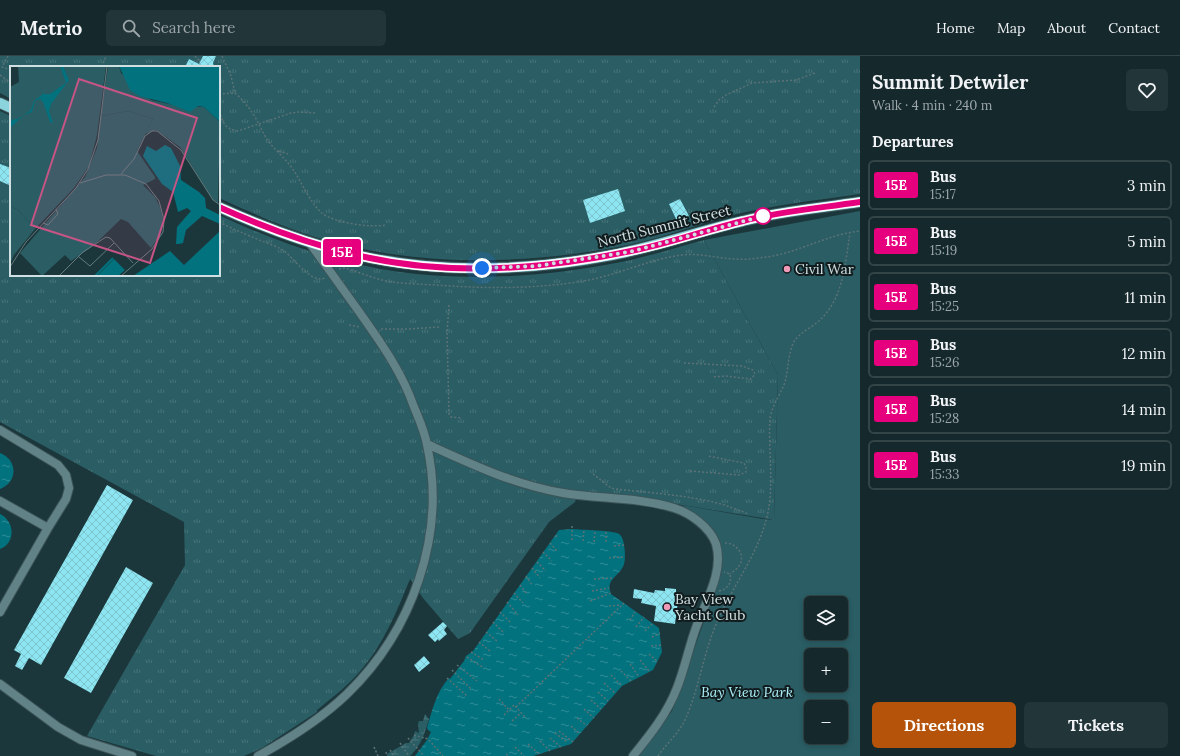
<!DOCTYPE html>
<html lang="en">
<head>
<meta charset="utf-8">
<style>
  :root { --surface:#15292c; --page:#223538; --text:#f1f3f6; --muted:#9da6a9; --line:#344548; --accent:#b45309 }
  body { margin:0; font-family:Lora,serif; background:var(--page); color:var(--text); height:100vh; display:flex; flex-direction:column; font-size:15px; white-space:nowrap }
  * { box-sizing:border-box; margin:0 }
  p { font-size:13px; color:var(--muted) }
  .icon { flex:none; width:22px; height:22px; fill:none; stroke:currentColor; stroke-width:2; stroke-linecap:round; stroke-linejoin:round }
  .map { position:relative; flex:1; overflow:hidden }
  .side { display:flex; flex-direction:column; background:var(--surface); width:320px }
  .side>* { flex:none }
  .badge { padding:0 8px; border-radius:3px; font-size:14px; line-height:26px }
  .buttons { position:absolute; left:804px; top:540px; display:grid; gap:8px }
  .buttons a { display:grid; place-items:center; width:44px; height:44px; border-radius:6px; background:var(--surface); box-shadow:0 2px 6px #0003,0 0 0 1px var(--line); font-size:20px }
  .you { position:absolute; width:20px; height:20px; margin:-10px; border:3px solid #fff; border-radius:50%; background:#1a73e8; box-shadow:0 0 0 6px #1a73e833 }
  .map>.badge { position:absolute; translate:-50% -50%; box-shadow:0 0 0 2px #fff }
  h2 { padding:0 12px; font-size:15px; line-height:36px }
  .round { display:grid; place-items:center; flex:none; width:42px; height:42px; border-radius:6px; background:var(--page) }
  .overview { display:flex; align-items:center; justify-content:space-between; height:68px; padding:0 12px }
  h1 { font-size:19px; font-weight:700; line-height:30px }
  .cta { display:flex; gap:8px; margin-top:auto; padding:8px 12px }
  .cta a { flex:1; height:46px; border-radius:6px; background:var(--accent); color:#fff; font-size:16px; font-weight:700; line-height:46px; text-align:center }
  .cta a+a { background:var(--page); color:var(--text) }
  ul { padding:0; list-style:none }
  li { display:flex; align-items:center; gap:12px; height:50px; margin:0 8px 6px; padding:0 4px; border:2px solid var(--line); border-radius:6px }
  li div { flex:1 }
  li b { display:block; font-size:15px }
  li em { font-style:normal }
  li .badge { min-width:44px; font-weight:700; text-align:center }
  header { display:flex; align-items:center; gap:24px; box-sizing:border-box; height:56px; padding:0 20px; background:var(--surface); border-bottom:1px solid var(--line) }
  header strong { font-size:19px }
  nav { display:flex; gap:22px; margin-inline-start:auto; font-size:14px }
  .search { width:280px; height:36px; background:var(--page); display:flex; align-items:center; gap:10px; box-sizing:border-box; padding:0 14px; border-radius:6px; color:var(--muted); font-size:15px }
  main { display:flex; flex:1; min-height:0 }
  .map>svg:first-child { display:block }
  .grass { fill:url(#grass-tufts) }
  .wetland { fill:url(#wetland-marsh) }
  .green { fill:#2a5d64; fill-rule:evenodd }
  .water { fill:url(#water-ripples) }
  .building { fill:url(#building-cross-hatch) }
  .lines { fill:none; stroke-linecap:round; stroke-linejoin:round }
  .minor-casing { stroke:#3c5559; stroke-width:10 }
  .major-casing { stroke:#3c5559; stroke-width:12 }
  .path { stroke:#5b7276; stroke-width:1.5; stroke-dasharray:2 2; stroke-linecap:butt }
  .minor { stroke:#618388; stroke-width:8 }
  .major { stroke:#8bd3dd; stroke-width:10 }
  .line-casing { stroke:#fff; stroke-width:9 }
  .line { stroke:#e6007e; stroke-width:6 }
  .walk { stroke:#d0e0e2; stroke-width:4; stroke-dasharray:0 7.2 }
  .stop-dot { fill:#fff; stroke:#e6007e; stroke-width:2 }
  .poi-dot { fill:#ef9ab8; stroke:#111c1e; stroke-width:1.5 }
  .labels { text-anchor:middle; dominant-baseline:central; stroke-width:4; stroke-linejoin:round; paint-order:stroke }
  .street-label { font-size:14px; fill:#d0e0e2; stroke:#111c1e }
  .poi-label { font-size:14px; fill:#d0e0e2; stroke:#111c1e; text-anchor:start }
  .park-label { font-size:14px; font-style:italic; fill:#acf1fb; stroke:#111c1e }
  .inset-river { fill:none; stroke:#02727e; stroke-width:2 }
  .inset-road { fill:none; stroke:#647b7e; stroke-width:1 }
  .view { fill:#c65484; fill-opacity:0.15; stroke:#c65484; stroke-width:2 }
  .inset-edge { fill:none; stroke:#d0e0e2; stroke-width:2 }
</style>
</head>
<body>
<header>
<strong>Metrio</strong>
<div class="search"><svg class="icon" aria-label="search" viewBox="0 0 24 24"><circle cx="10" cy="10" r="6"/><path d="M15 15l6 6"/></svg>Search here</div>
<nav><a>Home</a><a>Map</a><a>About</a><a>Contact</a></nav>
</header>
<main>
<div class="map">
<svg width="860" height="700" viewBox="0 0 860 700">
  <defs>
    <pattern id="grass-tufts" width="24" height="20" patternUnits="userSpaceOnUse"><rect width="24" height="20" fill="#2a5d64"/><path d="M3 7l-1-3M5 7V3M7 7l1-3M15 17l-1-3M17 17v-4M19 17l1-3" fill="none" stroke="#48747a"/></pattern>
    <pattern id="wetland-marsh" width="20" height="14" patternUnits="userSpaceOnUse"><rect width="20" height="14" fill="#2a5d64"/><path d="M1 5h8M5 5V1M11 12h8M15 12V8" fill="none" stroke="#48747a"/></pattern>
    <pattern id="water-ripples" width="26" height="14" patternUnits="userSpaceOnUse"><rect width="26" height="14" fill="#02727e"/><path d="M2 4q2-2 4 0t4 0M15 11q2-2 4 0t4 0" fill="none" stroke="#328c96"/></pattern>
    <pattern id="building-cross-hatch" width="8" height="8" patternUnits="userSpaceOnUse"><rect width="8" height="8" fill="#8de5f1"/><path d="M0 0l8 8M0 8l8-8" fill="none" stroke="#7dc5ce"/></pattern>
  </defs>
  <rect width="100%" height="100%" fill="#1c373b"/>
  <path class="grass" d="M0 0H860V138C818 144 774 149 733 159 695 169 657 184 618 191 524 208 426 211 333 186 294 176 256 159 219 142V11H11V43L0 37Z
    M0 55 11 60V219H219V159C276 186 336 207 400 216 476 226 556 220 631 204 655 198 679 191 704 184L778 319 774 464 658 445 578 436 575 446 549 466 470 577 458 583 423 542 410 523C397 555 384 587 362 613 349 629 333 641 317 654V656L262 692 244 700H156L87 680 185 509 184 466 0 366Z"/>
  <path class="wetland" d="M425 658 429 663C424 679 422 688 410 700H387V698L406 687H409L414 679 415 675 419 677 418 668 419 665H423Z"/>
  <path class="green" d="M860 155V700H639L672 655 712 543 720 498 718 482 705 467 682 449 763 463 774 464 778 319 704 184ZM811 547H841V577H811ZM811 599H841V629H811ZM811 651H841V681H811Z"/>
  <path class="water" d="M0 397C18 404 18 426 0 433Z
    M0 458C15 465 16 487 0 493Z
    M572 473C581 474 613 474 619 478 625 481 626 502 624 508 620 521 605 522 611 538L659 572 662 596 653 614 622 630 571 688 533 700H415L427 684 431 676 428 674 427 672C432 655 436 636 449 622L450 623 464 605 466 600 473 595 559 474Z"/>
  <path class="building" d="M203 0H216L213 7 214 11H185L189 3 199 8Z
    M0 108 11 112V130L0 125Z
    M618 133 625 155 590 167 583 144Z
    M680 143 689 160 677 165 669 148Z
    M107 429 133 444 41 609 29 602 22 614 15 610 21 598 14 594Z
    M126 511 153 527 91 637 64 622Z
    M665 532 676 533V537H679L675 568 654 565 656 550 641 547 642 543 633 542 634 533 654 537 655 534 665 535Z
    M443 566 447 570 444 574 447 578 439 585 438 583 435 586 428 579Z
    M424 600 430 607 419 616 414 609Z"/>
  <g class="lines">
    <g class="minor-casing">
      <path id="minor" d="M0 374 58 409 66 419 69 432 66 443 48 472 0 556
        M427 388C471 408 515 429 563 437 599 443 639 441 674 452 690 457 710 471 716 488 724 515 706 545 697 569 689 590 685 612 677 632 667 658 650 679 633 700
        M0 445 48 472
        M0 628 58 671 81 684 132 700
        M258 700C289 683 321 663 347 638 412 575 447 479 427 389 425 376 419 363 414 351 402 316 381 287 360 257 343 233 326 210 309 186"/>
    </g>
    <g class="major-casing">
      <path id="major" d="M0 47 11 52
        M219 151C263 171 308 188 356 199 439 218 528 215 612 199 656 191 699 175 743 165 781 155 821 152 860 146"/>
    </g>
    <path class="path" d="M8 0 2 11 11 14
      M195 0 200 5
      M222 0 231 20 235 37
      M102 11 106 0
      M0 19 11 27
      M219 38 235 37C242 43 248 50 253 58 259 67 262 76 268 85 276 95 287 104 294 115 302 127 312 150 323 158 336 167 371 172 386 169
      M714 51 719 44 726 39 752 27 796 24 815 17
      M219 55C224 67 223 72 238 75L291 57 298 56 316 57
      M279 95 288 98
      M219 166C233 173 247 179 262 185 269 188 277 190 284 195 295 203 311 228 325 222
      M339 213 345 212C359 216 372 222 386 225 403 228 420 228 437 229 487 233 540 233 589 224 620 218 650 203 682 199 700 197 716 202 734 203 747 204 760 202 773 200 803 194 830 178 860 175
      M449 249 447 277 449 358 451 361 462 362
      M349 269 360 271
      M381 273H408L439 271
      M684 307 742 310 753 314 755 318 751 323 726 320 712 321
      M690 415 739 419 746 416V411L744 407 708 400
      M593 418 611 432 616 433C651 437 687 439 721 448 730 451 739 454 748 458
      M556 479 557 481
      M572 484V470
      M583 485 584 474
      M594 486 595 475
      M606 486V476
      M550 487 557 495
      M725 487C734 487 744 495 741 506 740 511 734 515 730 518
      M614 490 624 489
      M543 496 552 505
      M609 502 624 501
      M537 506 546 515
      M532 512 540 522
      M526 520 532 529
      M594 523 613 522
      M520 529 526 537
      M592 535 609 532
      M719 535C728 533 732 527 730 518L724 516
      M514 537 523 547
      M590 545 611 537
      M507 546 518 559
      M609 550 621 549
      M500 556 511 567
      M630 564 635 556
      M493 566 504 577
      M636 571 644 561
      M645 575 653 567
      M486 576 497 585
      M652 581 660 577
      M479 586 490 595
      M651 590 661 589
      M471 596 484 604
      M649 598 657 605
      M467 601 484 612
      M640 604 649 615
      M630 608 639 621
      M457 609 477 625
      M452 614 471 633
      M621 615 631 625
      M611 619 622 630
      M447 622 467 640
      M604 627 615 637
      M598 636 608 645
      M499 643 509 654
      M591 644 601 653
      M516 651 624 547
      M584 653 594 662
      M504 659 514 649 525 661
      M577 662 587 670
      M512 665 521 657
      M571 670 580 678
      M559 675 573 686
      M555 677 567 686
      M414 679 428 683 443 700
      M408 682 424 700
      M550 682 562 692
      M540 685 550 695
      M400 687 409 700
      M528 688 539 698
      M374 691 378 700
      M515 691 524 700
      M390 694 394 700
      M386 696 387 700
      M506 698 509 700
      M658 700C666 688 677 679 684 666 699 634 703 598 717 566 733 529 760 496 768 456 774 425 768 393 770 362 772 349 781 338 785 326 788 314 788 302 792 290 796 277 813 272 822 262 844 239 845 207 850 177"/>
    <use href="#minor" class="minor"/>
    <use href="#major" class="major"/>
  </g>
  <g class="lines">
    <g class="line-casing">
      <path id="line" d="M219 151C263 171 309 188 356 199 445 220 542 214 631 195 669 188 705 174 743 165 781 155 821 152 860 146"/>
    </g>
    <use href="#line" class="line"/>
    <path class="walk" d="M482 212 536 210 610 199 633 195 763 160"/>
  </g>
  <circle class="stop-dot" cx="763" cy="160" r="8"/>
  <g class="poi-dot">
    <circle cx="787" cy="213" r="4"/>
    <circle cx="667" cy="551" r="4"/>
  </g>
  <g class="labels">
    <g class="street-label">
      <text transform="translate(664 170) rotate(-14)">North Summit Street</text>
    </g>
    <g class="poi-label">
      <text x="795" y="213">Civil War</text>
      <text x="675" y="543">Bay View<tspan x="675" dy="16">Yacht Club</tspan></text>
    </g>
    <g class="park-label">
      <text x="747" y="636">Bay View Park</text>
    </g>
  </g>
  <g transform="translate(10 10)">
    <rect width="210" height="210" fill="#1c373b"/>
    <path d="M8 0H96L87 69 79 100 64 122 25 163 8 144 0 140V21L9 16ZM118 45 143 53 127 85 145 111V113L133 119 145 131 150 141 153 153 151 168 141 182 118 156 111 153 83 180 61 195 55 189 32 210 10 187 75 111 87 82 91 50Z" fill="#2a5d64"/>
    <path d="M24 7 29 15 32 26 27 17 16 18Z" fill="#2a5d64"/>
    <path d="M98 0H109L111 7 141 34 164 39 194 41 210 56 208 137 203 134 170 81 146 64 135 68 143 53 118 45 91 50ZM0 140 8 144 25 163 4 189 0 198Z" fill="#2a5d64"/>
    <path d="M50 0H53L59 14 41 38 39 45 43 57 40 56 33 36 30 33 25 35 22 46 14 49 0 62V54L8 53 21 44 24 35 33 28 32 24 34 28H40L56 17ZM109 0H210V56L194 41 188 40 180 46 157 37 129 30 120 24ZM155 79 161 82 170 100 171 114 189 126 195 132 196 142 210 149V158L192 150 176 164 173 177 169 178H166L167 161 181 145 177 142 168 146 163 126 152 118 133 90 137 80 146 85ZM210 165V210H123L160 185 174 199ZM104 193 115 204 108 210H87Z" fill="#02727e"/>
    <path class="inset-river" d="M85 210 103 192"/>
    <path class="inset-road" d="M111 108 124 93 135 70 142 65H147L171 84 203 134 210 139M70 117 96 109H115L136 118 149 135 154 154 153 166 142 183 111 210M33 157 38 159 48 148 46 143M69 191 80 200 104 177M0 201 16 176 66 122 78 103 88 74 97 0M49 210 73 186 96 171 100 172 123 197"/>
    <path class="view" d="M69 13 187 52 140 197 21 159Z"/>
    <rect width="210" height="210" class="inset-edge"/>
  </g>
</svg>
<div class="buttons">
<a><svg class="icon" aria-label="layers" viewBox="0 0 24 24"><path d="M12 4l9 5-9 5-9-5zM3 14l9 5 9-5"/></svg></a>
<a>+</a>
<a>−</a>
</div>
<div class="you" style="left:482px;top:212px"></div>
<b class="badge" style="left:342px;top:196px;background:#e6007e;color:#fff">15E</b>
</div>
<section class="side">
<div class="overview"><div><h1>Summit Detwiler</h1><p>Walk · 4 min · 240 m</p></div><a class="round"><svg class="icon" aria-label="heart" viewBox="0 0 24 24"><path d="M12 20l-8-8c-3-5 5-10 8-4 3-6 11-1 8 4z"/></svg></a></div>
<h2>Departures</h2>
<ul>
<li><span class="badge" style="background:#e6007e;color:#fff">15E</span><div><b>Bus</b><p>15:17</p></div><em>3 min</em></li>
<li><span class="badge" style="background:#e6007e;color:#fff">15E</span><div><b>Bus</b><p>15:19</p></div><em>5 min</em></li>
<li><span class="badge" style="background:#e6007e;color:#fff">15E</span><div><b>Bus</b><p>15:25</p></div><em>11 min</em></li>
<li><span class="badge" style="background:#e6007e;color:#fff">15E</span><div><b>Bus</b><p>15:26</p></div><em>12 min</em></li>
<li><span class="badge" style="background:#e6007e;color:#fff">15E</span><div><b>Bus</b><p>15:28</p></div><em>14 min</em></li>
<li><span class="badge" style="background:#e6007e;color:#fff">15E</span><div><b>Bus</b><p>15:33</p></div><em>19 min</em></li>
</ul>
<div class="cta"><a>Directions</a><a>Tickets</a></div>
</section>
</main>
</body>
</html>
